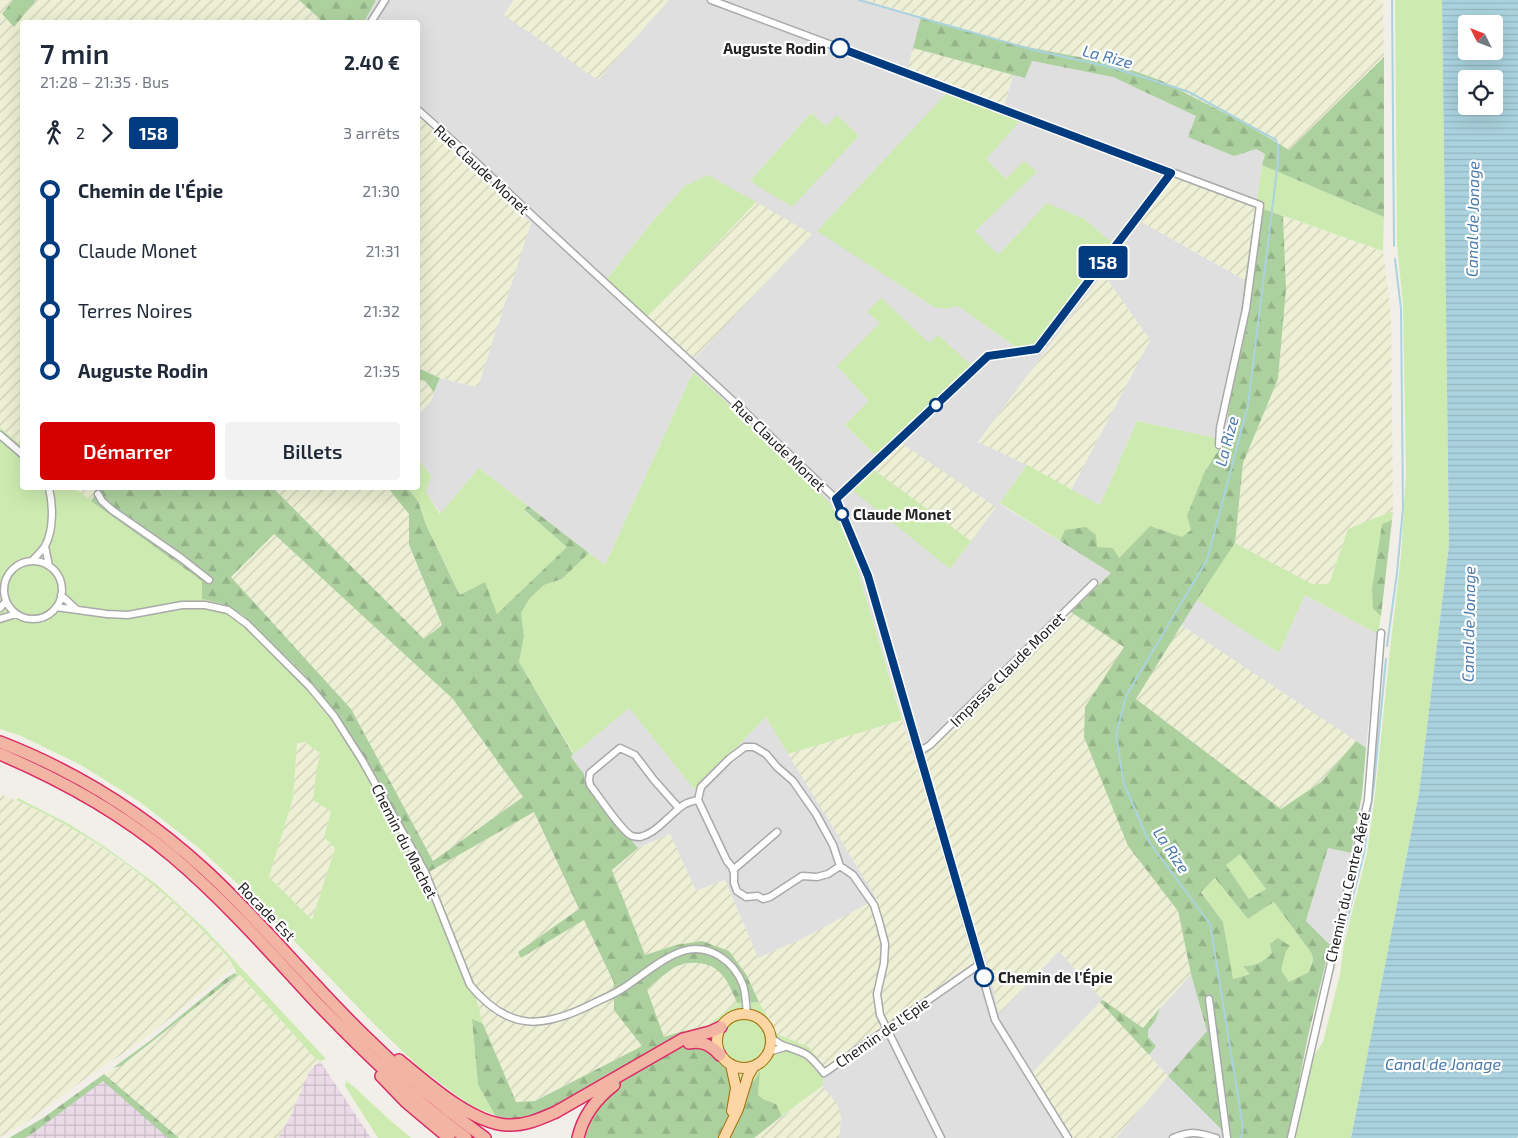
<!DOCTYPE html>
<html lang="fr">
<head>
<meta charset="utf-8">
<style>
  :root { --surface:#fff; --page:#f2f2f3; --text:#1f2937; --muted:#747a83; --accent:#d40000 }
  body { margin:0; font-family:"Exo 2",sans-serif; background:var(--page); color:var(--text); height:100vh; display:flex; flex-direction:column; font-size:19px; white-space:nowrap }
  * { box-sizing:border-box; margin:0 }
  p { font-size:16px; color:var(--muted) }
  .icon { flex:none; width:28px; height:28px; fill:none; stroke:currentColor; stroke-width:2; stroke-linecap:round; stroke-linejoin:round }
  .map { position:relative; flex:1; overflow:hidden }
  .details { position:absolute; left:20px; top:20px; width:400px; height:470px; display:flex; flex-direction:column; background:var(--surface); border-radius:5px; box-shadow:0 5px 20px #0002 }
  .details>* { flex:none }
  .badge { padding:0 10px; border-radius:4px; font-size:18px; line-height:32px }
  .needle { width:32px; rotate:312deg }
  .fabs { position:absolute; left:1458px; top:15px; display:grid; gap:10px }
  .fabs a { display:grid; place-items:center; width:45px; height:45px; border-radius:5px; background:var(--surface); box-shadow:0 5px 20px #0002; font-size:25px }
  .map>.badge { position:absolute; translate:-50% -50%; box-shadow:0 0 0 2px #fff }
  .legs { display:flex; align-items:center; gap:8px; height:55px; padding:0 20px; font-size:16px }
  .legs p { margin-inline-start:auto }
  .overview { display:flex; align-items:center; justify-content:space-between; height:85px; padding:0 20px }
  h1 { font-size:28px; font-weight:600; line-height:38px }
  .button { display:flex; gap:10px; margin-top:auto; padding:10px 20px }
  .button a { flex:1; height:58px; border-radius:5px; background:var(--accent); color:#fff; font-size:20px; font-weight:600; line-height:58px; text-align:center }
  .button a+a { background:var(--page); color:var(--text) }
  ul { padding:0 20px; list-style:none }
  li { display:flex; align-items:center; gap:18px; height:60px; font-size:19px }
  li i { display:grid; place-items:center; width:8px; height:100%; margin:0 6px; background:currentColor }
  li i::after { content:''; width:12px; height:12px; margin:-6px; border:4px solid; border-radius:50%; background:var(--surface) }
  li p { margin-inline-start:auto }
  li:first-child i { background:linear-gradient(#0000 50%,currentColor 0) }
  li:last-child i { background:linear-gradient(currentColor 50%,#0000 0) }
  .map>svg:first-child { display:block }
  .residential { fill:#e0dfdf; fill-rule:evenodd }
  .industrial { fill:url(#industrial-grid) }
  .farmland { fill:url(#farmland-furrows) }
  .grass { fill:#cdebb0; fill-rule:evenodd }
  .forest { fill:url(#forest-firs); fill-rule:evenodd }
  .water { fill:url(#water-rules); fill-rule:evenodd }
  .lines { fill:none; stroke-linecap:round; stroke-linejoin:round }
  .stream { stroke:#aad3df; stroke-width:2 }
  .minor-casing { stroke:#a9a9a9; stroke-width:9 }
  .primary-casing { stroke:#a06b00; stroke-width:12 }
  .trunk-casing { stroke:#dc2a67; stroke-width:14 }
  .minor { stroke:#fff; stroke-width:6 }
  .primary { stroke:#fcd6a4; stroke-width:10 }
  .trunk { stroke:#f2b4a3; stroke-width:11 }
  .line-1-casing { stroke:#fff; stroke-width:11 }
  .line-1 { stroke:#003b80; stroke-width:8 }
  .stop-1-dot { fill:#fff; stroke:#003b80; stroke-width:2.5 }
  .labels { text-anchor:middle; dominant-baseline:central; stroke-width:4.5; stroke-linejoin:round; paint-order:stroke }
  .stop-label { font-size:15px; font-weight:bold; fill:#222; stroke:#fff; text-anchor:start }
  .street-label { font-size:15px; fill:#222; stroke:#fff }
  .water-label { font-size:16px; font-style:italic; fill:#4a7aab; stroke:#fff }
</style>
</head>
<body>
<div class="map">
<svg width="1518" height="1138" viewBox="0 0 1518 1138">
  <defs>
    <pattern id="industrial-grid" width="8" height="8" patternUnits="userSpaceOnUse" patternTransform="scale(1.25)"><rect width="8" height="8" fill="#ebdbe8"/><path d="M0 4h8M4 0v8" fill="none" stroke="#c9bcc7"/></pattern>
    <pattern id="farmland-furrows" width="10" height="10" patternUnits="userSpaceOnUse" patternTransform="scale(1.25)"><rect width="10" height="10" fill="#eef0d5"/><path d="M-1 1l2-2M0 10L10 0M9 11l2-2" fill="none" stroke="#ccceb7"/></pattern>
    <pattern id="forest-firs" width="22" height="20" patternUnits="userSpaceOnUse" patternTransform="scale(1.25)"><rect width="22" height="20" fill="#add19e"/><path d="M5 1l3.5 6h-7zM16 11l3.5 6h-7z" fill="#95b388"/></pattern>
    <pattern id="water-rules" width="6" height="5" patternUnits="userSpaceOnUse" patternTransform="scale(1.25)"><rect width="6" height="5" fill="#aad3df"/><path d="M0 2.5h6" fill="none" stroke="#92b5bf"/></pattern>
  </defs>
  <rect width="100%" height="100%" fill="#f2efe9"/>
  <path class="residential" d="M376 0H514L504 15 598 79 669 0H866L921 17 908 70 1004 106 1013 75 1025 78 1032 61 1113 77 1197 116 1188 137 1255 149 1265 154 1262 165 1256 206 1140 221 1245 280 1225 440 1137 421 1100 505 1071 490 1150 340 1103 274 978 442 1027 465 1000 504 1111 573 916 765 853 554 832 506 803 473 693 372 605 565 480 469 441 514 426 492 431 476 418 459V415L431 401 440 378 477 387 531 223 418 115V22H364ZM947 93 986 159 1006 179 975 232 998 255 1047 204 1017 348 958 306ZM811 113 826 127 750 181ZM685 186 694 359 607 279 652 222ZM880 322 929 343 938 335 876 456 845 425 870 401ZM853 490 971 540V541L950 568Z
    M1305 595 1378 634 1366 748 1181 625 1197 600 1279 653Z
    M629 707 695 790 766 717 877 899 800 940 758 958 725 880 696 891 670 834 638 848 585 784 584 774 570 756Z
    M1328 848 1351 853 1330 945 1306 922Z
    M1059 951 1103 1000 1033 1072 1071 1134 1065 1138H839L841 1117 822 1086 825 1068 985 954Z
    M1191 974 1207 1031 1230 1138H1116L1168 1076 1149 1055 1156 1046 1148 1037V1030L1155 1021 1160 1008Z"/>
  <path class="industrial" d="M320 1061 371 1138H278L292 1113 308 1074 314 1066Z
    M108 1077 179 1138H24L29 1136Z"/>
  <path class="farmland" d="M0 0H13L2 14 14 27 36 0H299L323 22H22V446L0 427Z
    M514 0H669L598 80 504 15Z
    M866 0H1383L1384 57 1289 151 1242 122 1162 81 1115 64 1017 45Z
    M913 48 1013 75 1004 106 908 69Z
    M418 115 531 223 478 387 440 378 418 368Z
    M1174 176 1256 206 1245 280 1140 221Z
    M756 202 812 234 694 359 647 317Z
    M1283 216 1383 251 1391 315 1393 511 1348 529 1329 584H1312L1235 543 1243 463 1278 379 1286 289Z
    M1103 274 1150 340 1071 490 1027 465 978 442Z
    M418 379 425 381 434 392 431 401 418 415Z
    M901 443 996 507 971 541 874 470Z
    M74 488H98L91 501Z
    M273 488H388L409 514V546L442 626 424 639Z
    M274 534 453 699 523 797 433 861 351 709 231 577Z
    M1071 612 1125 647 1085 707 1128 846 1178 911 1191 974 1143 1028 1103 1000 1059 951 999 1014 985 954 825 1068 809 1047 777 1034 759 1002 746 974 676 945 645 955 612 870 638 848 670 834 696 891 725 880 758 958 800 940 877 899 788 754 902 720 916 765Z
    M1181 625 1356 741 1321 782 1281 809 1136 699Z
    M305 742 322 754 317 766 331 811 324 836 335 847 312 920 269 877 293 798 297 743Z
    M0 794 31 807 73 829 121 861 147 880 182 910 211 939 234 966 142 1041 82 1081 27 1122 0 1137Z
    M534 812 579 909 518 952 521 958 584 920 614 984 615 1010 642 1046 534 1101 515 1102 483 1024 470 975 427 873Z
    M702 962 717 969 729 984 737 1003 708 1025 683 1031 664 1037 647 990 655 982 680 965Z
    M237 975 241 976 315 1058 320 1061 314 1066 308 1074 292 1113 278 1138H179L104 1074 127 1062Z
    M1100 1002 1168 1076 1116 1138H1065L1070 1134 1033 1072Z
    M822 1086 837 1104 841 1117 839 1138H754Z"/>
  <path class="grass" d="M1395 0H1442L1449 545 1419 793 1351 1138H1295L1313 1056 1323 1042 1340 974 1344 944 1367 853 1375 795 1391 641 1401 556 1406 474 1403 305 1397 245Z
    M947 93 1021 120 986 159 1006 179 1024 161 1037 172 975 231 998 255 1047 203 1084 219 1115 245 1040 342 1029 347 1017 348 958 306 946 309 934 307 817 231Z
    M811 113 826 126 837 115 859 136 792 207 750 181Z
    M1262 165 1384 217 1383 251 1256 206Z
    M708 175 756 202 647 317 607 279 652 222 685 186Z
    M881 298 929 343 938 335 972 366 876 456 845 425 869 401 837 366 880 323 867 312Z
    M693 372 803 473 832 506 853 554 902 720 788 754 766 717 695 790 629 708 574 754 519 662 524 636 521 613 530 598 544 585 562 579 589 553 605 565Z
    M1137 421 1225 440 1205 471 1191 530 1182 537 1150 527 1118 559 1066 530 1060 541 1000 503 1027 465 1100 505Z
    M0 427 22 446V488H74L203 581V599L223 604 243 615 304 674 337 715 427 873 470 975 483 1024 472 1020 478 1085 495 1115 471 1106 420 1068 375 1025 254 899 200 849 140 802 81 765 21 736 0 729ZM305 742 321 754 317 766 313 800 331 811 324 837 335 848 312 920 269 877 293 798 297 743Z
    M418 459 431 476 426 492 440 514 479 468 528 506 524 511 568 547 497 614 461 596 426 525 418 501 407 488H418Z
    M874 470 971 541 950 569 852 490Z
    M1393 511 1392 520 1382 524 1373 609 1381 616 1378 634 1305 595 1279 653 1197 600 1235 543 1312 584H1329L1348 529Z
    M18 798 69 824 105 847 156 884 205 929 326 1059 320 1061 315 1058 241 976 237 975C233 959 218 947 208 936 154 879 88 832 16 800Z
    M1240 853 1266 889 1249 899 1226 865Z
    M1216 878 1248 919 1274 902 1312 954 1313 959 1309 972 1289 983 1281 970 1286 951 1272 953C1264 962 1256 966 1244 966L1250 974 1232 979 1223 922 1201 891Z
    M759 1002 777 1034 809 1047 825 1068 822 1086 782 1116 776 1104 763 1099 758 1095 759 1072 747 1091 683 1031 708 1025 737 1003Z
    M346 1081 353 1086 390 1120 411 1138H378L345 1086Z"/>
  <path class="forest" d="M13 0H36L14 27 2 14Z
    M299 0H376L364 22H323Z
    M921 17 1017 45 1115 64 1162 81 1242 122 1289 150 1384 57V217L1262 165 1265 154 1256 149 1234 156 1188 137 1196 116 1113 77 1032 61 1025 78 913 48Z
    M1256 206 1283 216 1286 289 1278 379 1243 463 1235 543 1197 600 1136 699 1281 809 1321 782 1356 741 1366 748 1362 795 1351 853 1328 848 1306 921 1330 945 1308 1036 1288 1138H1230L1168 1076 1207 1031 1191 974 1178 911 1128 846 1084 737 1085 707 1124 647 1071 612 1111 573 1060 541 1065 530 1086 527 1096 535 1097 547 1113 548 1119 558 1150 526 1182 537 1191 530 1187 516 1205 471 1225 440 1245 280ZM1240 854 1266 889 1249 899 1226 865ZM1215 878 1248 919 1274 902 1312 954 1313 960 1309 972 1289 982 1281 970 1286 951 1290 946 1278 938 1270 944 1272 953C1264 962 1255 966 1243 966L1250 974 1233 979 1223 922 1201 892Z
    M418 368 440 378 434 392 425 381 418 379Z
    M98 488H273L424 639 442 625 409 545V514L388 488H407L418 501 426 525 460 595 485 582 497 614 567 547 524 510 528 506 589 553 562 579 544 585 530 598 521 613 524 636 519 662 573 754 571 757 584 774 585 784 638 848 612 870 645 955 676 945 702 941 729 951 746 974 759 1002 737 1003C732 991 727 978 717 970 708 962 691 961 680 965 671 968 654 983 647 990L664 1037 683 1031 708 1048 727 1069 732 1086 747 1091 760 1071 758 1095 763 1099 776 1104 782 1116 754 1138H585L594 1113 606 1099 597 1082C571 1096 541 1118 510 1119 505 1119 499 1117 495 1115L478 1085 472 1019 483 1024 516 1102 535 1101 642 1046 614 1010V983L584 920 521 958 518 952 579 909 534 812 427 873 337 715 304 674 243 615 223 604 202 599V581L91 501ZM274 534 453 699 523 797 433 861 351 709 231 577Z
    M1392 520 1381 616 1373 609 1372 589 1382 524Z
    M235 973 237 975 135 1055 121 1066 113 1068 151 1040 228 977Z
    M1103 1000 1143 1028 1160 1008 1155 1021 1148 1030V1037L1156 1046 1149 1055 1100 1002Z
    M104 1074 179 1138H168L103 1081 29 1136 24 1138H9L43 1118Z"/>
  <path class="water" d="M1442 0H1518V1136L1517 1138H1351L1419 793 1449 545ZM1466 24H1494V51H1466ZM1466 79H1494V106H1466Z"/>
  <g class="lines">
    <path class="stream" d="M859 0 1034 50 1114 68 1189 92 1276 140 1278 146V162L1248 405 1207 560 1126 696 1116 735 1124 784 1149 842 1210 924 1243 1127 1241 1138
      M1392 0 1394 246
      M1387 646 1397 573 1403 508 1401 309 1395 259
      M1342 941 1364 853 1374 784 1386 659"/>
    <g class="minor-casing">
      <path id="minor" d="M711 0 1260 205 1246 309 1220 428 1219 445
        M371 22 385 0
        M418 110 462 149 535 218 744 411 836 499 868 576 995 1020 1068 1138
        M0 435 22 454
        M98 494 102 501 112 510 181 558 209 580
        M836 499 988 356 1037 349 1171 173
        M45 546 49 566
        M32 561C36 556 42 551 45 546 54 530 53 505 49 488
        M4 590a29 29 0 1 1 58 0a29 29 0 1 1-58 0Z
        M61 595 76 609
        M56 607 107 614 128 615 182 605H205L228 610 247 624 310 687 334 716 362 760 425 872 470 985C509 1032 543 1029 594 1003 604 998 615 994 625 987 643 975 662 958 683 951 709 943 734 961 743 985 746 994 746 1005 747 1015
        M0 608 6 601
        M0 619 16 614
        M919 752 930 745 1094 583
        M678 807 654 780 635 755 620 748 590 773 589 780 590 785C598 795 622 832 632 836 635 837 638 837 640 837 649 835 660 826 666 820 679 809 681 803 698 800
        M840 866 833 845 816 814 793 781 777 767 766 754 754 747H745L729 759 701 787 698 800 727 861 732 867 734 873V883L737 891 746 897 758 896 763 899 770 897 802 876 817 877 828 874 840 866 853 875 874 905 879 921 885 944 884 963 877 994 880 1015 941 1138
        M733 870 777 832
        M1209 999 1227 1138
        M770 1036C780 1048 794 1047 807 1055 813 1059 819 1067 824 1073L980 964
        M768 1052 785 1047
        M1173 1138C1191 1131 1197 1132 1216 1138
        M1291 1138 1368 800 1381 633"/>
    </g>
    <g class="primary-casing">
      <path id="primary" d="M717 1041a27 27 0 1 1 54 0a27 27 0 1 1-54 0Z
        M731 1065 736 1088 732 1111
        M724 1138 738 1109 748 1076 754 1066"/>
    </g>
    <g class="trunk-casing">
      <path id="trunk" d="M0 742C75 771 145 815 204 869 262 922 311 984 367 1038 404 1075 443 1108 485 1138
        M0 754C61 780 121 813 172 856 224 900 269 951 315 1001 362 1050 411 1098 466 1138
        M689 1043C702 1040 711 1045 720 1055
        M399 1060C427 1083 471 1123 507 1125 525 1126 540 1119 556 1112L683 1039 710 1032 721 1027
        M381 1076 406 1102 449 1138
        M578 1138C583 1115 596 1099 614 1085"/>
    </g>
    <use href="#minor" class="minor"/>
    <use href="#primary" class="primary"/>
    <use href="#trunk" class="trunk"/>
  </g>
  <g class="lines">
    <g class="line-1-casing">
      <path id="line-1" d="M840 48 1171 173 1037 349 988 356 836 499 868 576 984 977"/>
    </g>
    <use href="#line-1" class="line-1"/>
  </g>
  <g class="stop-1-dot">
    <circle cx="840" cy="48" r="9"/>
    <circle cx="936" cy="405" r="6"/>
    <circle cx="842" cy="514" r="6"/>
    <circle cx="984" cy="977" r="9"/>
  </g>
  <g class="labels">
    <g class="stop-label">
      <text x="826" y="48" text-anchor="end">Auguste Rodin</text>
      <text x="853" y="514">Claude Monet</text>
      <text x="998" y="977">Chemin de l'Épie</text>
    </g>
    <g class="street-label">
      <text transform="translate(482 169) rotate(43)">Rue Claude Monet</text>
      <text transform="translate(779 445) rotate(44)">Rue Claude Monet</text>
      <text transform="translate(1007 669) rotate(-45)">Impasse Claude Monet</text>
      <text transform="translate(405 841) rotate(63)">Chemin du Machet</text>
      <text transform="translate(1347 887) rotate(-77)">Chemin du Centre Aéré</text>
      <text transform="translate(267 911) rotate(46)">Rocade Est</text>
      <text transform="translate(882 1032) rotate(-35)">Chemin de l'Epie</text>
    </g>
    <g class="water-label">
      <text transform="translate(1108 56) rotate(15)">La Rize</text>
      <text transform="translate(1472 219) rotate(-89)">Canal de Jonage</text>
      <text transform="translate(1226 441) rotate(-75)">La Rize</text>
      <text transform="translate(1468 624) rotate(-89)">Canal de Jonage</text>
      <text transform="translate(1172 850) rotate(56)">La Rize</text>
      <text x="1443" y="1063">Canal de Jonage</text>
    </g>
  </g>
</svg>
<div class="fabs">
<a><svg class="needle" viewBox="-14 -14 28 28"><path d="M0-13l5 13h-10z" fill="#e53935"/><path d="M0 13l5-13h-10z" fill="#747a83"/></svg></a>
<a><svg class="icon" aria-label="locate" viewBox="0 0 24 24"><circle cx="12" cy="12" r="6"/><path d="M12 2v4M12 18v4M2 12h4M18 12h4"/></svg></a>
</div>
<b class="badge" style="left:1103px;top:262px;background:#003b80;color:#fff">158</b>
<section class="details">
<div class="overview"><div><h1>7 min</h1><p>21:28 – 21:35 · Bus</p></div><b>2.40 €</b></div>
<div class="legs"><svg class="icon" aria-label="walk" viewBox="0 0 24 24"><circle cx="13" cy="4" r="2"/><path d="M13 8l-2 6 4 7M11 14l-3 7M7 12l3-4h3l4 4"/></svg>2<svg class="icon" aria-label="forward" viewBox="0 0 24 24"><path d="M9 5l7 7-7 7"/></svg><b class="badge" style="background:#003b80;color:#fff">158</b><p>3 arrêts</p></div>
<ul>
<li><i style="color:#003b80"></i><b>Chemin de l'Épie</b><p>21:30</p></li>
<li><i style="color:#003b80"></i><span>Claude Monet</span><p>21:31</p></li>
<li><i style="color:#003b80"></i><span>Terres Noires</span><p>21:32</p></li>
<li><i style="color:#003b80"></i><b>Auguste Rodin</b><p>21:35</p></li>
</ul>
<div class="button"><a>Démarrer</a><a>Billets</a></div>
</section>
</div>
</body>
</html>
